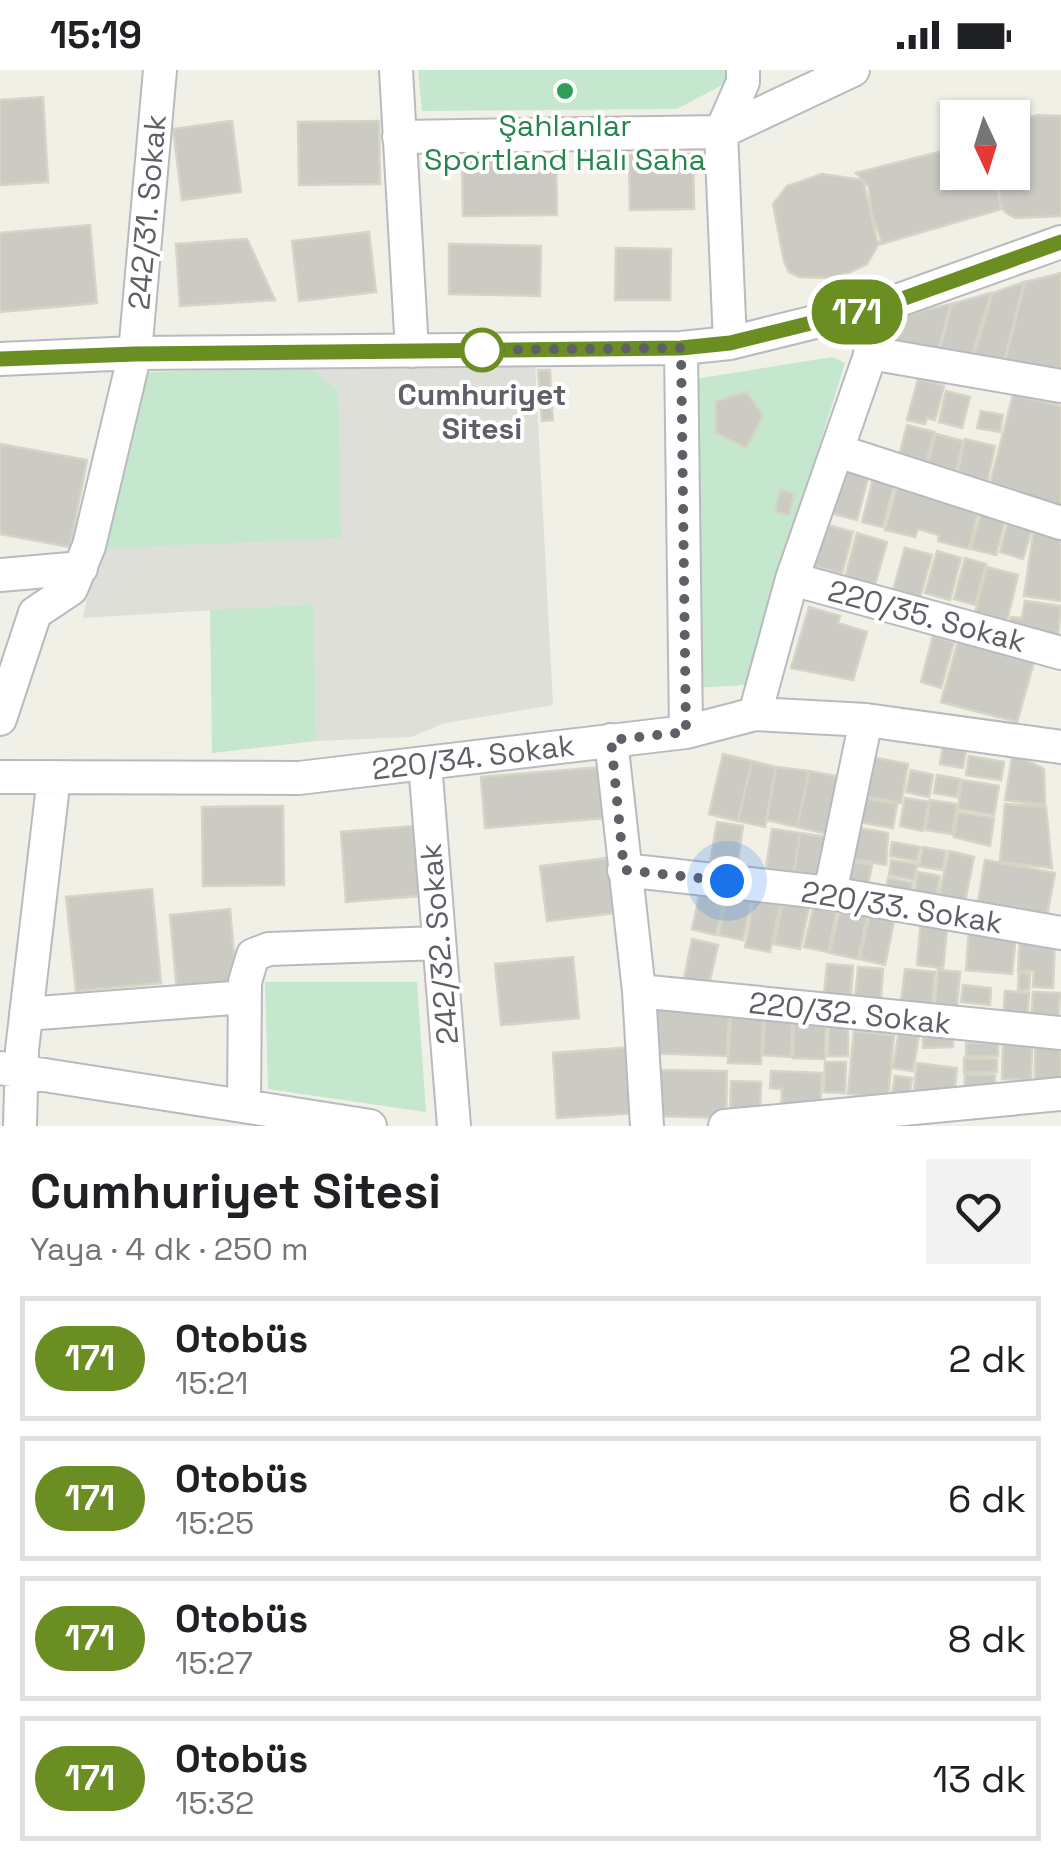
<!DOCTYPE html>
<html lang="tr">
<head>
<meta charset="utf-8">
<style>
  :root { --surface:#fff; --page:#f2f2f2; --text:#202124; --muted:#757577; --line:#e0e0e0 }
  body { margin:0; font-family:"Space Grotesk",sans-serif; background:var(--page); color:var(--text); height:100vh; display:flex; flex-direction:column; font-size:38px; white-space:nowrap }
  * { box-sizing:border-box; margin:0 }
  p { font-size:32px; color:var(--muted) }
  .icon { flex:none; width:55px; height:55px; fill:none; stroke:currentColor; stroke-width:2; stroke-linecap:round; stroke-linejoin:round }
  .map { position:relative; height:1056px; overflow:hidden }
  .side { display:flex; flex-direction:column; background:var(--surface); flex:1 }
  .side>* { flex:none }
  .badge { padding:0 20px; border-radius:32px; font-size:35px; line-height:65px }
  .needle { width:65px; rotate:176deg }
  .controls { position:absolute; left:940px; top:30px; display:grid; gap:20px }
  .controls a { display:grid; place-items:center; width:90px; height:90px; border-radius:0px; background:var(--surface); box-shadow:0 2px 8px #0004; font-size:50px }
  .you { position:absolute; width:50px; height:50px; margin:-25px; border:8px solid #fff; border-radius:50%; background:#1a73e8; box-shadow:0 0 0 15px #1a73e833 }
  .map>.badge { position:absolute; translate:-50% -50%; box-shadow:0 0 0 5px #fff }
  .round { display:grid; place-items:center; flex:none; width:105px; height:105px; border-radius:0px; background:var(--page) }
  .head { display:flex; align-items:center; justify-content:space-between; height:170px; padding:0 30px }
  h1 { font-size:48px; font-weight:700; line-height:75px }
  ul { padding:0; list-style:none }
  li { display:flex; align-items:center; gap:30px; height:125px; margin:0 20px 15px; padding:0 10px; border:5px solid var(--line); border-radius:0px }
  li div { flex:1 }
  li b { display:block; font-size:38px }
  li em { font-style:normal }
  li .badge { min-width:110px; font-weight:700; text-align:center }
  .status { display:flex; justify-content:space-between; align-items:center; height:70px; padding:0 50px; background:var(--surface); direction:ltr }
  .status svg { height:28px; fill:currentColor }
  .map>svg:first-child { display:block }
  .industrial { fill:#dfdfd9 }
  .green { fill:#c5e7cd }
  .building { fill:#cbcbc3; stroke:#d5d4c5; stroke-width:2.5 }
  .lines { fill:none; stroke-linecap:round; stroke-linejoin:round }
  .minor-casing { stroke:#b9bac0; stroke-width:36 }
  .minor { stroke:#fff; stroke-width:32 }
  .line-casing { stroke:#fff; stroke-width:22 }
  .line { stroke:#6b8e23; stroke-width:15 }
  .walk { stroke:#5e6067; stroke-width:10; stroke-dasharray:0 18 }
  .leisure-dot { fill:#2e9e5b; stroke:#fff; stroke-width:4 }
  .stop-dot { fill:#fff; stroke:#6b8e23; stroke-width:5 }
  .labels { text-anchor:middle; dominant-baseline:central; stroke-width:8; stroke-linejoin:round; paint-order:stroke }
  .leisure-label { font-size:30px; fill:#27864d; stroke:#fff }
  .street-label { font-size:30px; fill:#5e6067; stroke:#fff }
  .stop-label { font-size:30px; font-weight:bold; fill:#5e6067; stroke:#fff }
</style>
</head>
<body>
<div class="status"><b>15:19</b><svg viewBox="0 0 49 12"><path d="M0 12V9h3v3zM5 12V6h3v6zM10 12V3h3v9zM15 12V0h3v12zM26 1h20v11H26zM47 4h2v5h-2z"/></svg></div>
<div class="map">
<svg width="1061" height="1056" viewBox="0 0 1061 1056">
  <rect width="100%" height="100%" fill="#f0f0e7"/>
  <path class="industrial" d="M535 294 553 635 445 653 411 667 316 671 314 534 83 548 96 479 338 322 312 298Z"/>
  <path class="green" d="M418 0H743V4L677 39 422 41Z
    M832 287 845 293 745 615 692 618 695 309Z
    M312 298 338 321 341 468 96 479 143 302Z
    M314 534 316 671 212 683 210 540Z
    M265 912H417L426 1042 268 1019Z"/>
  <path class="building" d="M43 27 48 112 0 115V30Z
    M1038 45 1061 46V146L1015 148 1005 142 1000 132 996 102H1012V52Z
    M232 51 241 122 182 130 173 59Z
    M379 51 380 114 299 115 298 52Z
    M958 77V102H995L1001 139 878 175 881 169 871 142 869 117 856 103Z
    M693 84 694 139 630 140 629 85Z
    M556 86 557 145 463 146 462 87Z
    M822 104 863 110 878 175 867 194 848 203 834 208 799 207 789 202 784 191 773 134 787 116Z
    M90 155 97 233 0 242V163Z
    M369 162 376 222 299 231 292 171Z
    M247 169 275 230 180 236 176 174Z
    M449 174 541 176 540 226 449 224Z
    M616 178 671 179 670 230H615Z
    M1061 203V305L1004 295 1025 212Z
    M1024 212 1003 296 973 288 993 223Z
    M991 223 971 288 940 279 952 234Z
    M951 234 938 282 885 272 890 249Z
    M538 300H550L551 327H540Z
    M918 309 944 316 935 350 927 348 925 354 907 350Z
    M946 321 970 327 962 358 939 352Z
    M747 322 763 346 746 378 716 363V331Z
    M1013 325 1061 336V444L988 421Z
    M540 327H551L553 350 542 351Z
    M981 341 1003 345 1000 362 977 358Z
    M907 355 934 362 923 405 896 398Z
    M936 364 963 371 953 412 925 405Z
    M965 369 995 376 986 418 956 411Z
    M0 374 87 390 70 477 0 464Z
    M843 397 869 404 857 450 830 443Z
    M874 405 895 411 883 457 862 452Z
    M898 412 980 434 969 479 938 471 939 465 918 459 915 467 885 460Z
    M780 420 794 424 789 445 775 442Z
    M983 436 1007 442 996 485 971 479Z
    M1010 444 1034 451 1023 489 1000 482Z
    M820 453 853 462 842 504 809 495Z
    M1034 458 1061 462V531L1024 526Z
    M857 463 887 472 875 515 845 507Z
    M905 478 932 485 920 527 893 520Z
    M937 481 961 488 950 530 925 523Z
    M965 488 986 494 975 535 954 529Z
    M987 497 1018 505 1006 555 974 547Z
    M1025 531 1061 536 1058 566 1009 556 1011 547 1022 548Z
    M809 537 840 546 838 553 867 562 853 610 791 598Z
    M960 564 1036 585 1017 652 941 632Z
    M933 566 954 572 941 618 921 612Z
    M943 677 966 681 963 698 940 694Z
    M723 684 752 691 738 751 709 744Z
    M866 686 908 694 901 733 859 725Z
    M969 686 1004 692 1001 710 966 705Z
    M1019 687 1044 699 1045 735 1005 730 1012 688Z
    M752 691 776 697 765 757 738 751Z
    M602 697 606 748 485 758 481 707Z
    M776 697 809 701 797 757 767 750Z
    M911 700 933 705 929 727 906 722Z
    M809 701 840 707 828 764 797 757Z
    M937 705 960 709 957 727 934 723Z
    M962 710 999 716 994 745 958 739Z
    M857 727 897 734 893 758 853 751Z
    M905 728 929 732 923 761 900 756Z
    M930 730 957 734 952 764 926 760Z
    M1005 734 1046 737 1052 798 1000 792Z
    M283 736 284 815 203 816 202 737Z
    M958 742 994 748 990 776 954 767Z
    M717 752 743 756 736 804 709 800Z
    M414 756 419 826 346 832 341 762Z
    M853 757 888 763 886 795 847 788Z
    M772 759 800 763 793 809 765 804Z
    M800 763 826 767 821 812 793 809Z
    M892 772 920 777 917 791 890 786Z
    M923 777 946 781 942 800 919 796Z
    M949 781 974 787 964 836 938 830Z
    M609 788 616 843 547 851 540 796Z
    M845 790 872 795 867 819 841 815Z
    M891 790 917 794 914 810 889 805Z
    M985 790 1055 803 1047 845 978 832Z
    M918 802 940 806 936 828 914 824Z
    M888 808 913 813 910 827 885 822Z
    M701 818 726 823 716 865 692 859Z
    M152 819 161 913 76 921 66 827Z
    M728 821 752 827 743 870 719 865Z
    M755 825 781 830 770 882 745 877Z
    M784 828 810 833 800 879 774 874Z
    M815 830 838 835 828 882 804 877Z
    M841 836 868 841 858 889 830 883Z
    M230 839 237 917 177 922 170 845Z
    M871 840 895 846 885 895 860 889Z
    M921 849 948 851 943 898 917 895Z
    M969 860 1016 864 1012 904 966 900Z
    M1020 867 1055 868 1053 918 1033 917 1034 901H1018Z
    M692 869 718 875 708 919 683 914Z
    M573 887 579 948 501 955 495 894Z
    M827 894 853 896 850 938 823 936Z
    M858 897 883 899 880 941 854 939Z
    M905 899 935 902 932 935 901 933Z
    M938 900 960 902 956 946 934 944Z
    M1019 903 1030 904 1029 920H1018Z
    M963 915 991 918 990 935 961 932Z
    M1005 921 1029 923 1027 952 1003 951Z
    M1033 922 1060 923 1058 958 1031 956Z
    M650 933 729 936 727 986 648 983Z
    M731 946 763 948 761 994 728 993Z
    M765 947 792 948 791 987 763 985Z
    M794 948 826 949 825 989 793 988Z
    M900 955 920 958 913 1001 893 998Z
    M829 957 848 958V986H828Z
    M923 957H953V977L923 978Z
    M854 961 894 965 888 1028 848 1024Z
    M1003 972 1032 973 1031 1010 1002 1009Z
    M966 973H998V986H966Z
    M632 977 637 1043 557 1048 553 983Z
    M1035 977H1061V1009H1035Z
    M964 988 997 989V1002H964Z
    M825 992H846L845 1023 824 1022Z
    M917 993 957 998 953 1033 913 1028Z
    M658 1000 727 1001 726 1048 656 1046Z
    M771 1001 822 1003 820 1042 781 1041 782 1019 770 1018Z
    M965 1004 995 1005 994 1025 964 1024Z
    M895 1006 912 1008 909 1027 892 1024Z
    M731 1011 761 1012 760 1045 730 1044Z"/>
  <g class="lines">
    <g class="minor-casing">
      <path id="minor" d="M396 0 412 281
        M399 67 721 62 853 0
        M730 273 721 62 743 12V0
        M681 278 686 662
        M870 283 1061 316
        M0 289 135 283 681 278 730 273 888 234 1061 172
        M838 381 1061 453
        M0 505 81 498
        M792 509 1061 583
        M755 644 792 509 888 234
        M0 649 35 543 71 519 89 476 135 283 160 0
        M611 670 639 921 647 1056
        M425 693 454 1056
        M0 707 299 708 686 662 755 644 866 650 1061 677
        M624 800 830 823 1061 863
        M830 823 866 650
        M639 921 1061 963
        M26 944 245 927
        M0 998 370 1056
        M244 1035 245 912 253 885 269 879 439 873
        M20 1056 22 980 54 707
        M725 1056 1061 1024"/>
    </g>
    <use href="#minor" class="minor"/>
  </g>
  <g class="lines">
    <g class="line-casing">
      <path id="line" d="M0 289 135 284 681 278 730 273 888 234 1061 172"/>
    </g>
    <use href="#line" class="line"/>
    <path class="walk" d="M482 280 681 278 686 662 611 670 624 800 727 811"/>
  </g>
  <circle class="leisure-dot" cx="565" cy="21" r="10"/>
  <circle class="stop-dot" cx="482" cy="280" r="20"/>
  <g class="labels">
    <g class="leisure-label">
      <text x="565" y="55">Şahlanlar<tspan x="565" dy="34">Sportland Halı Saha</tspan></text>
    </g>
    <g class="street-label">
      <text transform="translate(147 142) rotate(-85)">242/31. Sokak</text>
      <text transform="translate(927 546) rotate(15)">220/35. Sokak</text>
      <text transform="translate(473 687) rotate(-7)">220/34. Sokak</text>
      <text transform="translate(902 837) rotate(9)">220/33. Sokak</text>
      <text transform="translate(439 874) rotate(-95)">242/32. Sokak</text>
      <text transform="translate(850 943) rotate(6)">220/32. Sokak</text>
    </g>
    <g class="stop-label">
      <text x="482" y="324">Cumhuriyet<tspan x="482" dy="34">Sitesi</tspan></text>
    </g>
  </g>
</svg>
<div class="controls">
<a><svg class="needle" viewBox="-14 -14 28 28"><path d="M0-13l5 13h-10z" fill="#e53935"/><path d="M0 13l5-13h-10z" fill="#757577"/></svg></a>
</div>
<div class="you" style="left:727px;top:811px"></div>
<b class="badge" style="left:857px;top:242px;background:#6b8e23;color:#fff">171</b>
</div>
<section class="side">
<div class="head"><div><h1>Cumhuriyet Sitesi</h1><p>Yaya · 4 dk · 250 m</p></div><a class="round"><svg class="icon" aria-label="heart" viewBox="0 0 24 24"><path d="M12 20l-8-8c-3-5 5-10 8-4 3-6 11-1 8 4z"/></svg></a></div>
<ul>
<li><span class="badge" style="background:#6b8e23;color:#fff">171</span><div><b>Otobüs</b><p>15:21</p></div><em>2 dk</em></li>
<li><span class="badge" style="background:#6b8e23;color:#fff">171</span><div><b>Otobüs</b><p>15:25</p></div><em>6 dk</em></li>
<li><span class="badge" style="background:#6b8e23;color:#fff">171</span><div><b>Otobüs</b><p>15:27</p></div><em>8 dk</em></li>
<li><span class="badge" style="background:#6b8e23;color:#fff">171</span><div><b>Otobüs</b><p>15:32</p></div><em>13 dk</em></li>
</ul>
</section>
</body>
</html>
